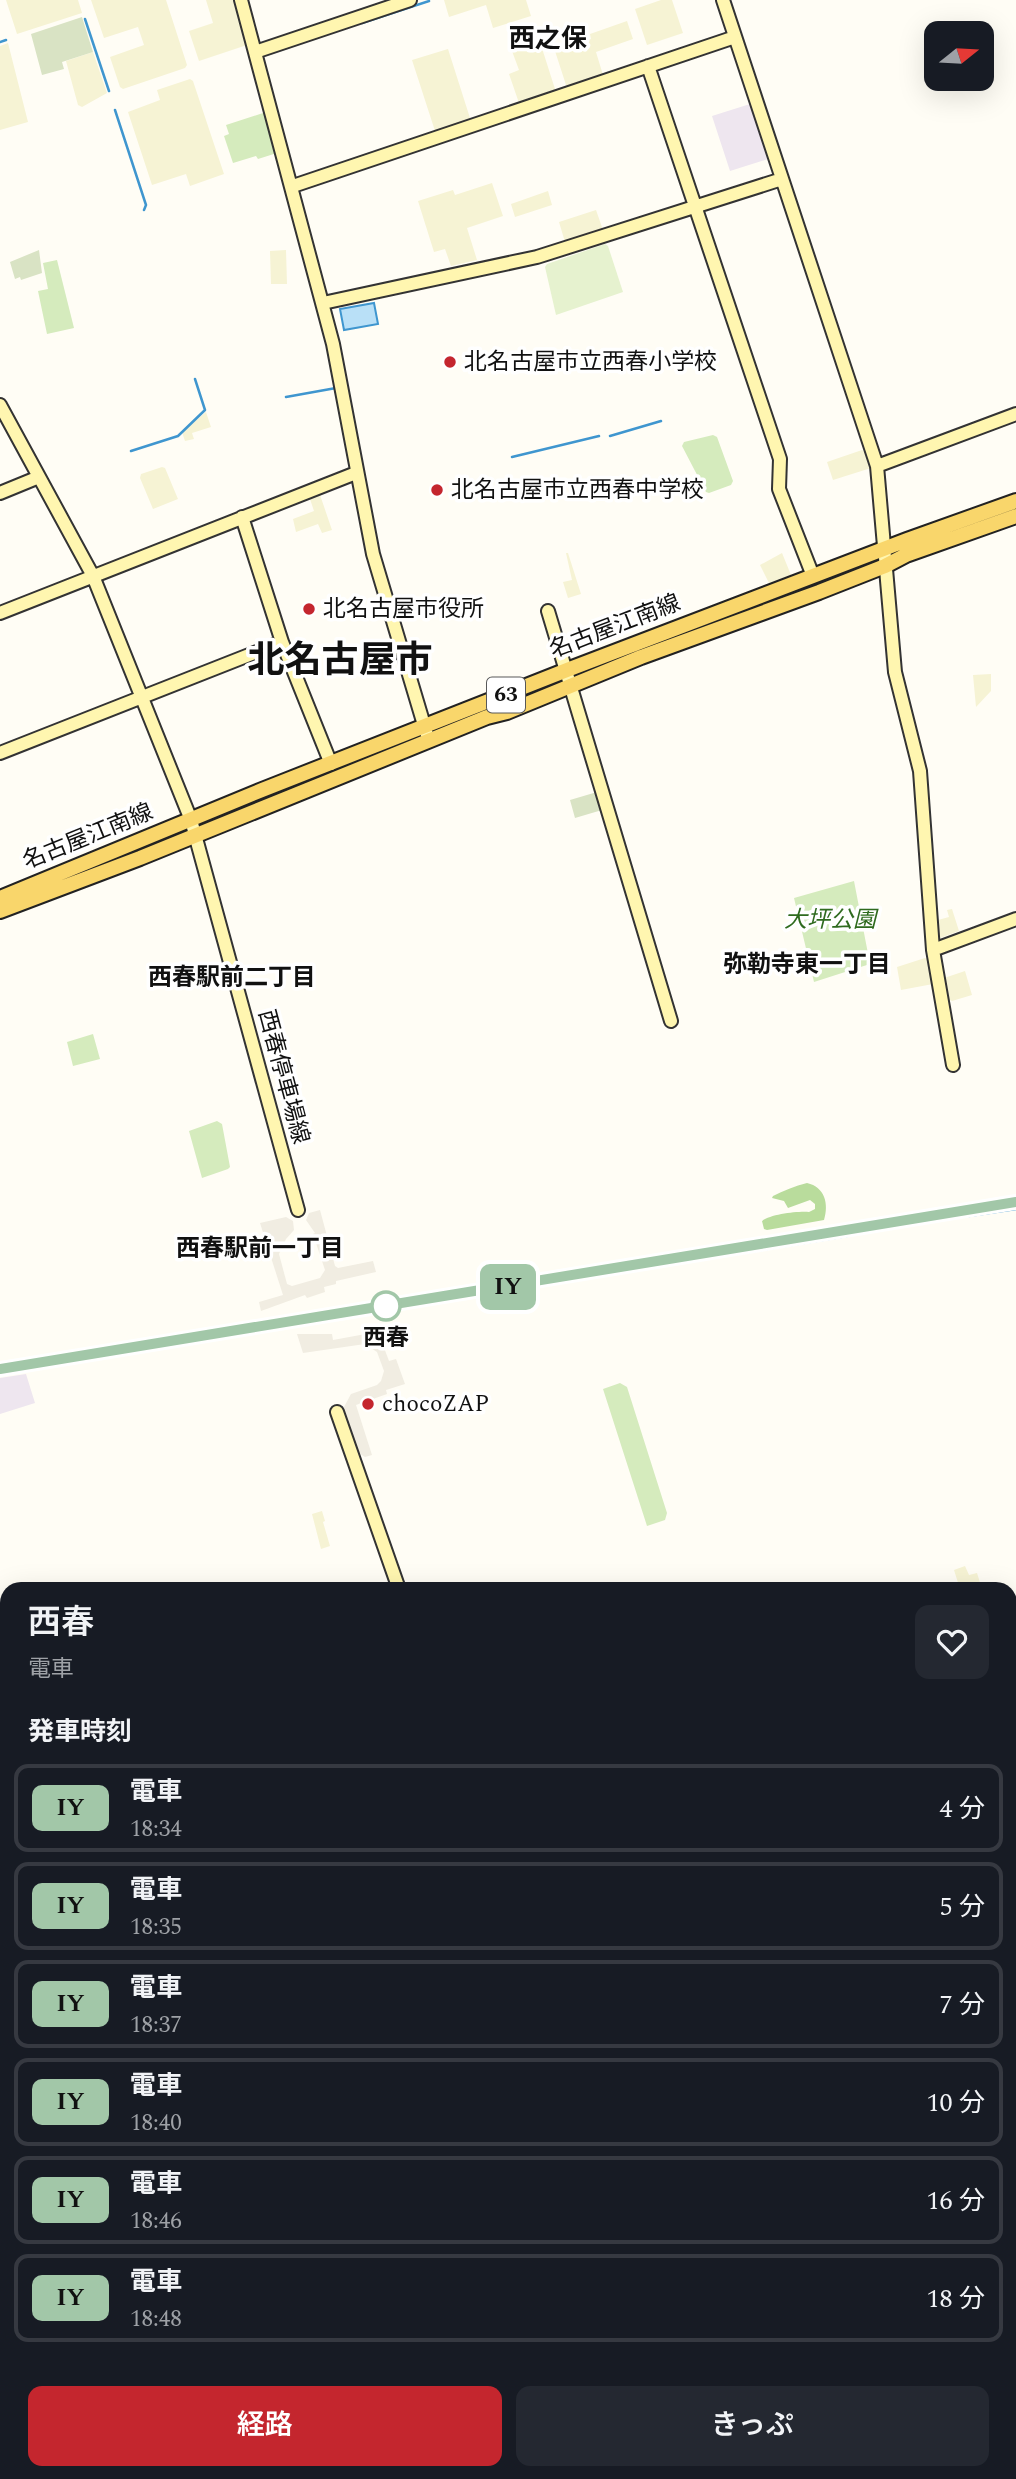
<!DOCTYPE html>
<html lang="ja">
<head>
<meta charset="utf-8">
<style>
  :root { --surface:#171b24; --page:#242831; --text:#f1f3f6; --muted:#9ea1a6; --line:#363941; --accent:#c4262e }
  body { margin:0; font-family:Spectral,"Noto Sans JP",serif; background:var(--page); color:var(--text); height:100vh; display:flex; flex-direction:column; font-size:26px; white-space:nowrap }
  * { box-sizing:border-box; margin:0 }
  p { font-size:23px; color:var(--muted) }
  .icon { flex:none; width:38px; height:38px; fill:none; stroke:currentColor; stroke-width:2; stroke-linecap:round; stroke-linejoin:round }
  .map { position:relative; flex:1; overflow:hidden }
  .side { position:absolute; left:0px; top:1582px; width:1017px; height:898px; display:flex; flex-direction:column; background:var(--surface); border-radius:21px 21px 0 0; box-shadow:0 7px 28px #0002 }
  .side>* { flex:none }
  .badge { padding:0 14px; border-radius:10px; font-size:24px; line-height:46px }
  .needle { width:46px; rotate:72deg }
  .controls { position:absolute; left:924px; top:21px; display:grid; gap:14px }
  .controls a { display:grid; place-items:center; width:70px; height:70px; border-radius:14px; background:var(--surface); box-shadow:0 7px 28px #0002; font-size:35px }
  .map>.badge { position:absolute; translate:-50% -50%; box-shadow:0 0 0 4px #fff }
  h2 { padding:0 28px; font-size:26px; line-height:63px }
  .round { display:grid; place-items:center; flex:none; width:74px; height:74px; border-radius:14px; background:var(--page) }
  .summary { display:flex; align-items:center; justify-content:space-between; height:119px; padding:0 28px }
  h1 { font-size:33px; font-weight:600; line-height:52px }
  .action { display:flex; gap:14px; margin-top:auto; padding:14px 28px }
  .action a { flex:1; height:80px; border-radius:14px; background:var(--accent); color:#fff; font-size:28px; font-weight:600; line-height:80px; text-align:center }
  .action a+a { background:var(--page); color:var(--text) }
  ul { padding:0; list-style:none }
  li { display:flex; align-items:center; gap:21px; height:88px; margin:0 14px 10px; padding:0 14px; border:4px solid var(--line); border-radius:14px }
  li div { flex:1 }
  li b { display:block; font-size:26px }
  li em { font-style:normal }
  li .badge { min-width:77px; font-weight:700; text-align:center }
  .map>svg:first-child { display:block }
  .industrial { fill:#eee6ef }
  .farmland { fill:#f6f3d4 }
  .green { fill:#d5ebbd }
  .forest { fill:#b9dc9c }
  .cemetery { fill:#d9e3c4 }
  .pitch { fill:#e6f2cf }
  .plaza { fill:#f1ede2 }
  .water { fill:#b9e0f7; stroke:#3f96cf; stroke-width:2 }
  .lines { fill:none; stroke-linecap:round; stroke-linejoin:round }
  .stream { stroke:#3f96cf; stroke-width:2.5 }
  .secondary-casing { stroke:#333; stroke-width:16 }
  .primary-casing { stroke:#222; stroke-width:18 }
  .secondary { stroke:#fff6b0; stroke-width:12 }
  .primary { stroke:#f9d66b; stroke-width:14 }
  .rail { stroke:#c4262e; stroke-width:2.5 }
  .line-casing { stroke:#fff; stroke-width:16 }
  .line { stroke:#a2c7a8; stroke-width:10 }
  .poi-dot { fill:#c4262e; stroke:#fff; stroke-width:2.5 }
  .stop-dot { fill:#fff; stroke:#a2c7a8; stroke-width:3.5 }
  .labels { text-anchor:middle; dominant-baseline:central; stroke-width:7; stroke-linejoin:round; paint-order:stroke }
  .shield { fill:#fff; stroke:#585858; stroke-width:2 }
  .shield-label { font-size:21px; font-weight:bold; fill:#111 }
  .poi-label { font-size:23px; fill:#111; stroke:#fff; text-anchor:start }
  .street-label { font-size:23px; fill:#111; stroke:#fff }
  .park-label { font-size:23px; font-style:italic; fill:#2f6b1f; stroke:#fff }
  .stop-label { font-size:23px; font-weight:bold; fill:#111; stroke:#fff }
  .neighbourhood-label { font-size:24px; font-weight:bold; fill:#111; stroke:#fff }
  .quarter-label { font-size:26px; font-weight:bold; fill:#111; stroke:#fff }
  .town-label { font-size:37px; font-weight:bold; fill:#111; stroke:#fff }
</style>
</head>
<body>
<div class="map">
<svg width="1016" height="2479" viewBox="0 0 1016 2479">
  <rect width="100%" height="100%" fill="#fffdf5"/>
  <path class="industrial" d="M750 104 768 159 730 171 712 116Z
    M26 1374 35 1403 0 1414V1378Z
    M7 2242V2302L1 2304 0 2244Z"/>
  <path class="farmland" d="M6 0H78L82 13 17 34Z
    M91 0H166L187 65 185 68 123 89 120 87 110 57 144 45 138 27 104 38Z
    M206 0H235L247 45 199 61 189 31 213 23Z
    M444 0H526L531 16 493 28 486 5 449 17Z
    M661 0H672L683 33 647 45 635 9Z
    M627 21 633 39 596 52 603 75 570 86 566 85 555 51 591 39 590 34Z
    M540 42 555 89 553 92 519 103 509 74 519 70 512 51Z
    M8 43 28 122 0 130V46Z
    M448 49 470 118 469 120 435 131 412 60Z
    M93 52 107 93 82 107 78 105 66 61Z
    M190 79 193 81 224 174 190 186 186 174 152 185 128 112 160 100 157 90Z
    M492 183 503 216 467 228 477 260 451 266 445 249 434 252 418 201 453 190 455 195Z
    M548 191 552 205 515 217 511 204Z
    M596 210 603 230 565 242 559 222Z
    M286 250 287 284H271L270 251Z
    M206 412 211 427 192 433 194 439 185 441 182 432Z
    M862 450 866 453 871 468 833 480 827 462Z
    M162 467 165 468 178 499 153 509 140 478 141 474Z
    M319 492 332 530 322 533 318 524 296 532 293 519 314 511 309 496Z
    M566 553H568L581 594 568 598 563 582 572 580Z
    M782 553 791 575 769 583 760 565Z
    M991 674V691L976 707 973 675Z
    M952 909 959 931 940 938 938 920 949 917 947 910Z
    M925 958 929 960 933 984 901 990 897 967Z
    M965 971 972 995 952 1001 948 999 944 978Z
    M322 1511 325 1521 323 1522 330 1546 321 1549 312 1514Z
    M965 1566 969 1575 977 1573 982 1589H960L954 1570Z
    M7 2153V2210L0 2212V2155Z
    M0 2316 7 2338V2379L0 2381Z
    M7 2414V2473H44L46 2479H0V2416Z
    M52 2473H126L128 2479H54Z
    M354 2473H426L428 2479H356Z"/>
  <path class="green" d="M266 112 277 153 258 159 256 156 233 163 224 136 229 134 226 125Z
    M57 260 74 328 47 334 38 291 48 289 43 263Z
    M713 435 717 437 733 481 731 485 709 493 706 492 682 446 684 442Z
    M854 881 870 964 814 982 794 898Z
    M93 1034 100 1059 73 1066 67 1042Z
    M217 1121 222 1124 230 1167 228 1169 202 1178 189 1131Z
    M620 1383 627 1387 667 1513 665 1520 647 1526 603 1389Z"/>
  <path class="forest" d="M807 1183C825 1187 829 1204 824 1220L767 1230 764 1229 762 1221C771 1214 798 1211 809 1212L815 1209V1204L810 1200 788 1208 784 1201 772 1198 773 1196C783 1191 795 1186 807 1183Z"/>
  <path class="cemetery" d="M82 17 93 52 62 62 64 69 42 75 31 34Z
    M39 250 42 273 21 280 20 277 15 279 10 262Z
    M597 792 602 810 575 818 570 800Z"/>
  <path class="pitch" d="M605 244 608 246 623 292 556 315 545 267 547 264Z"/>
  <path class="plaza" d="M320 1210 335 1266 338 1268 373 1261 376 1272 336 1281V1284L324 1287 325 1292 307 1298 305 1295 261 1311 259 1302 283 1295 260 1223 286 1217 293 1221 294 1230 286 1239 279 1254 287 1284 292 1286 320 1278 325 1270 313 1234 315 1233 306 1220 309 1213Z
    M371 1333 372 1338 380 1337 389 1361 396 1359 405 1384 386 1390 387 1394 356 1405 372 1455 365 1457 359 1453 343 1409 351 1394 377 1385 381 1381 384 1371 377 1352 365 1344 303 1353 297 1334H332L333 1340Z"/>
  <path class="water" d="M374 303 378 324 344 330 340 309Z"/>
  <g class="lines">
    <path class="stream" d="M85 19 109 91
      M362 23 429 1
      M0 42 6 40
      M115 110 146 205 144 210
      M286 397 336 388
      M610 436 661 421
      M131 451 178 436 205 410 195 379
      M512 457 599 436
      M969 1216 1016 1209
      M613 1274 847 1236
      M0 2309 7 2331
      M0 2403 7 2401
      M336 2473 338 2479
      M349 2473 351 2479
      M286 2479 306 2473"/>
    <g class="secondary-casing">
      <path id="secondary" d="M241 0 333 344 373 554 427 735
        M723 0 877 466 895 672 920 771 933 950 953 1065
        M255 52 410 0
        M648 66 780 459 779 489 813 576
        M293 186 735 37
        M323 303 537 257 782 179
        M0 405 93 576 191 820 298 1210
        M877 466 1016 414
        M0 493 39 477
        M242 517 282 642 331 764
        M548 611 671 1021
        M0 613 356 473
        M0 753 282 642
        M933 950 1016 919
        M337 1412 399 1589
        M1010 1665 1016 1662
        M0 1979 7 1977
        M667 2473 670 2479
        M716 2479 735 2473"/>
    </g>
    <g class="primary-casing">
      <path id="primary" d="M0 898 262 790 567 670 907 540 1016 501
        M0 911 140 858 487 717 507 712 641 657 819 592 885 566 906 555 1016 516
        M0 1876 7 1892
        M0 1910 7 1926
        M244 2473 247 2479
        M256 2473 259 2479"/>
    </g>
    <use href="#secondary" class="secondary"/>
    <use href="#primary" class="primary"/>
    <path class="rail" d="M0 1369 1016 1202"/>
  </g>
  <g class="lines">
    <g class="line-casing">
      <path id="line" d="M0 1369 1016 1202"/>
    </g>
    <use href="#line" class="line"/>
  </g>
  <g class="poi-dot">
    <circle cx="450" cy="362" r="7"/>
    <circle cx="437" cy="490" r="7"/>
    <circle cx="309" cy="609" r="7"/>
    <circle cx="368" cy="1404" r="7"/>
  </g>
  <circle class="stop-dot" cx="386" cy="1306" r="14"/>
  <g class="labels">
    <rect class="shield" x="487" y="677.5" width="38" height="35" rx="5"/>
    <g class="shield-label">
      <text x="506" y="695">63</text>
    </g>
    <g class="poi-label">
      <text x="464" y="362">北名古屋市立西春小学校</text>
      <text x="451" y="490">北名古屋市立西春中学校</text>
      <text x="323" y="609">北名古屋市役所</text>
      <text x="382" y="1404">chocoZAP</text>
    </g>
    <g class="street-label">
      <text transform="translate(615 627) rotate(-21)">名古屋江南線</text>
      <text transform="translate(88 837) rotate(-22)">名古屋江南線</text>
      <text transform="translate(283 1077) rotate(75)">西春停車場線</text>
    </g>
    <g class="park-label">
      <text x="830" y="920">大坪公園</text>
    </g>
    <g class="stop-label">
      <text x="386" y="1338">西春</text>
    </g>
    <g class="neighbourhood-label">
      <text x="807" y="965">弥勒寺東一丁目</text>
      <text x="232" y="978">西春駅前二丁目</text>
      <text x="260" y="1249">西春駅前一丁目</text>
    </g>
    <g class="quarter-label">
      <text x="548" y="39">西之保</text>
    </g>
    <g class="town-label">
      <text x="340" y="661">北名古屋市</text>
    </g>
  </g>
</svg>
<div class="controls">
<a><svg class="needle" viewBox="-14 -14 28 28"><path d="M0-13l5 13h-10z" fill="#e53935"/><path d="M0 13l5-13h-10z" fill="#9ea1a6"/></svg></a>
</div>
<b class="badge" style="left:508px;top:1287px;background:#a2c7a8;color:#111">IY</b>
<section class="side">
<div class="summary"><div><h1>西春</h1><p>電車</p></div><a class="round"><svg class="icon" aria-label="heart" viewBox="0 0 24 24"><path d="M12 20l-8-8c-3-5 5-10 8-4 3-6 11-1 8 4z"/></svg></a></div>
<h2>発車時刻</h2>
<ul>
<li><span class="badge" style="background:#a2c7a8;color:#111">IY</span><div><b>電車</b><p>18:34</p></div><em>4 分</em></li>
<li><span class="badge" style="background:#a2c7a8;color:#111">IY</span><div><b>電車</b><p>18:35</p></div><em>5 分</em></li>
<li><span class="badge" style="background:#a2c7a8;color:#111">IY</span><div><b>電車</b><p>18:37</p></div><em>7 分</em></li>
<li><span class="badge" style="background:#a2c7a8;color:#111">IY</span><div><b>電車</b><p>18:40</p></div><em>10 分</em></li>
<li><span class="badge" style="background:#a2c7a8;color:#111">IY</span><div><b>電車</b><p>18:46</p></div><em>16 分</em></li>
<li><span class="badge" style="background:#a2c7a8;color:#111">IY</span><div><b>電車</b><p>18:48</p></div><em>18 分</em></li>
</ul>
<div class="action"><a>経路</a><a>きっぷ</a></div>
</section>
</div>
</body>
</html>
